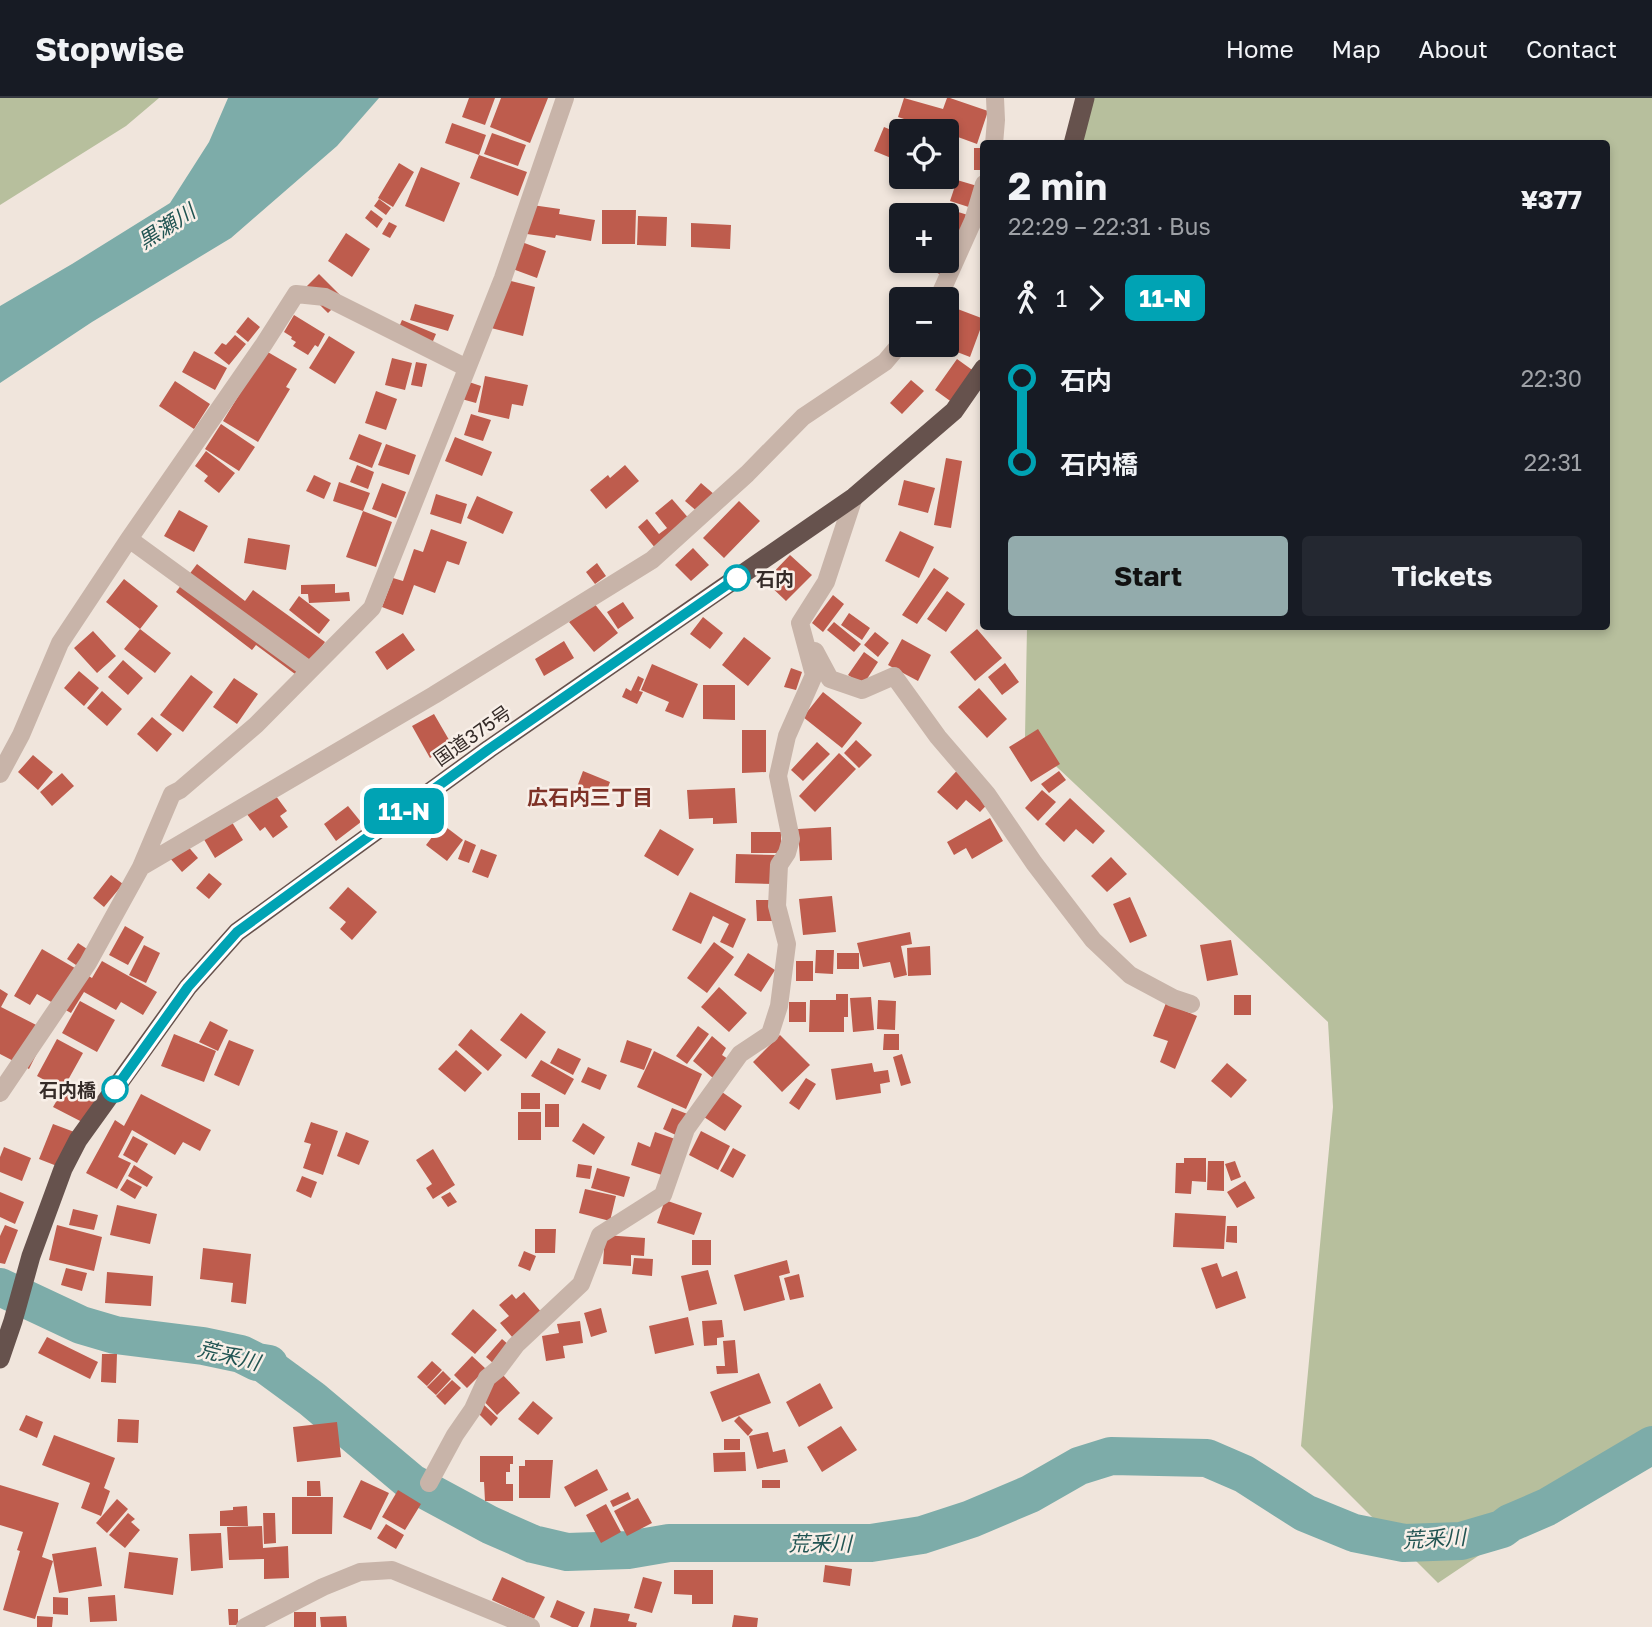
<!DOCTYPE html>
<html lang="en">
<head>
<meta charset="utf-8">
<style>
  :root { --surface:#171b24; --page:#242831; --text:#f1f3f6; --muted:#9ea1a6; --line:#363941; --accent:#93abac }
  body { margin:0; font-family:"Golos Text","Noto Sans JP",sans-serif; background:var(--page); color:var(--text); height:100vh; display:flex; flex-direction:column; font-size:26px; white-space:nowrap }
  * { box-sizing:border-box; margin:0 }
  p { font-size:23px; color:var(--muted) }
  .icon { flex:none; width:38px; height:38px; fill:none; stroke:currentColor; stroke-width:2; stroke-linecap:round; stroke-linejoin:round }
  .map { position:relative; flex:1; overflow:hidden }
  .panel { position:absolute; left:980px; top:42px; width:630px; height:490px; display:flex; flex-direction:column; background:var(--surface); border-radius:7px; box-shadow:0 4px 10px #0003 }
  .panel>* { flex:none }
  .badge { padding:0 14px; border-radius:10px; font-size:24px; line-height:46px }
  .buttons { position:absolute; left:889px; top:21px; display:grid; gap:14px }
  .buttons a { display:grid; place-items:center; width:70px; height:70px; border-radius:7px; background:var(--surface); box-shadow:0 4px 10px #0003; font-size:35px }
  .map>.badge { position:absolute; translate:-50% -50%; box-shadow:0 0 0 4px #fff }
  .legs { display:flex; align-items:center; gap:10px; height:77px; padding:0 28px; font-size:23px }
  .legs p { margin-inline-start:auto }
  .overview { display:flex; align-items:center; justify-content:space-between; height:119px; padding:0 28px }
  h1 { font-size:38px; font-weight:700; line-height:52px }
  .button { display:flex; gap:14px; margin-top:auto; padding:14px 28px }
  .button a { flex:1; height:80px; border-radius:7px; background:var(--accent); color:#111; font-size:28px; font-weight:700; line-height:80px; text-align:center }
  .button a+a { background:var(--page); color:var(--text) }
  ul { padding:0 28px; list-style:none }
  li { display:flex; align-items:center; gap:24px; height:84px; font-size:26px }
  li i { display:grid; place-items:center; width:10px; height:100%; margin:0 9px; background:currentColor }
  li i::after { content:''; width:18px; height:18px; margin:-9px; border:5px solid; border-radius:50%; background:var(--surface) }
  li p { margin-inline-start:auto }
  li:first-child i { background:linear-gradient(#0000 50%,currentColor 0) }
  li:last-child i { background:linear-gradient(currentColor 50%,#0000 0) }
  header { display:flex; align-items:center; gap:42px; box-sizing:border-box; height:98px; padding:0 35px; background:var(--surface); border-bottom:2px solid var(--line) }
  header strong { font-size:33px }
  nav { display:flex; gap:38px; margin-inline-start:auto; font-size:24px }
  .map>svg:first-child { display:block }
  .green { fill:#b7bf9d }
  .water { fill:#7daca9 }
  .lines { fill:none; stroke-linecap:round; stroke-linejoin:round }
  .river { stroke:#7daca9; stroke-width:38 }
  .building { fill:#be5c4d }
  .minor { stroke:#c8b4a9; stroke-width:18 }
  .trunk { stroke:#66524d; stroke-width:19 }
  .line-1-casing { stroke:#fff; stroke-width:16 }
  .line-1 { stroke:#00a3b4; stroke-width:10 }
  .stop-1-dot { fill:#fff; stroke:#00a3b4; stroke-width:3.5 }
  .labels { text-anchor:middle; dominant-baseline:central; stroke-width:5; stroke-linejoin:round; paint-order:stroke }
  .stop-label { font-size:19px; font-weight:bold; fill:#352b28; stroke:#f8efe8; text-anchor:start }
  .street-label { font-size:19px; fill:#352b28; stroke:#f8efe8 }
  .water-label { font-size:21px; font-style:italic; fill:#215452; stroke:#f8efe8 }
  .neighbourhood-label { font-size:21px; font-weight:bold; fill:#7f3227; stroke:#f8efe8 }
</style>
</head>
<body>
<header>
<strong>Stopwise</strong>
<nav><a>Home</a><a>Map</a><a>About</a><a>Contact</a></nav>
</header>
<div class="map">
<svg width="1652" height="1529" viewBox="0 0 1652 1529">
  <rect width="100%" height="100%" fill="#f0e5dc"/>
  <path class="green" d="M0 0H159L126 28 0 107Z
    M1083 0H1652V1341L1438 1485 1301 1348 1333 1009 1328 924 1025 639 1027 529 1606 528V46L1075 45Z"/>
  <path class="water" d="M228 0H379L337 48 231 140 92 224 0 285V208L72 166 170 105 209 44Z"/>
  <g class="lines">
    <path class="river" d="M0 1189 81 1227 115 1237 203 1248 241 1256 257 1264 269 1266 267 1268 312 1301 412 1385 490 1427 533 1446 567 1454 628 1452 669 1445H871L922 1437 971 1421 1030 1396 1079 1368 1111 1358 1207 1360 1244 1376 1305 1415 1354 1435 1404 1445 1461 1443 1502 1431 1510 1425 1547 1409 1652 1347"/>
  </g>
  <path class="building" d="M469 0H495L485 27 462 19Z
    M501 0H548L530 45 490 29Z
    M904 0 943 11 947 0H950L988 13 977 46 947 35V33H940L898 19Z
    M452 25 486 37 479 57 445 45Z
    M884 29 901 36V64L874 53Z
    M492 35 526 47 518 68 484 56Z
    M974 50H984V72H974Z
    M479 57 527 74 518 98 470 80Z
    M399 65 414 74 393 109 378 100Z
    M421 69 460 85 444 124 405 108Z
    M957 82 984 90 978 112 950 103Z
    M379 101 391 110 386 117 374 108Z
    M532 107 560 111 559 116 595 122 591 143 556 137 555 140 527 136Z
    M942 109 971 118 964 139 947 134V117H940Z
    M371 112 383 121 377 130 365 120Z
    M602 112H636L635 146H602Z
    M638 118 667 119 666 148 637 147Z
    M389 124 397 128 390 140 382 136Z
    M691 125 731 127 730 151 691 149Z
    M346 135 370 151 352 179 328 163Z
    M519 143 546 153 537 180 510 170Z
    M947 145 959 152 945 179 915 163H947Z
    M319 176 343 200 328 215 315 202 302 193Z
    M503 181 535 189 523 238 491 230Z
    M415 206 454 217 448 233 410 222Z
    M947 207 984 221 970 259 939 247H947Z
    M294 217 325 236 318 249 315 247 308 257 293 248 296 244 291 241 292 239 284 234Z
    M248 219 260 229 248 244 236 234Z
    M402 222 436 236 428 255 394 241Z
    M235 237 246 246 229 267 214 255 222 245 226 247Z
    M329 238 355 254 335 286 309 270Z
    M194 253 227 270 215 292 182 274Z
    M266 253 297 271 286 289 290 291 258 344 223 323Z
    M392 260 412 265 405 292 385 287Z
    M957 261 982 279 960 310 935 292Z
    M416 264 427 266 422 289 411 287Z
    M485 278 528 287 523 308 512 306 509 321 478 314Z
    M463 282 481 288 476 305 458 300Z
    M911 282 924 293 902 316 890 305Z
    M175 283 210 306 194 331 159 308Z
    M376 293 397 301 386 332 365 325Z
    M471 316 491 322 483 343 464 337Z
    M221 326 255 349 239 373 205 351Z
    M359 336 382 345 372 370 349 361Z
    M455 339 492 354 482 378 445 363Z
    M386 346 416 357 409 377 378 367Z
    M206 353 235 375 219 395 204 383 208 378 195 368Z
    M946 360 962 363 951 430 934 427Z
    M357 367 374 374 368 391 350 384Z
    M625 367 639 383 606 411 590 392 608 377 610 380Z
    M314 377 331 385 324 401 306 393Z
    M904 382 935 390 928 415 898 407Z
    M339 384 370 395 363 413 333 403Z
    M382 385 406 394 396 420 372 411Z
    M701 385 715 397 699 415 685 403Z
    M436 396 467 406 461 426 430 416Z
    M477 398 513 414 503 436 467 420Z
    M672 401 691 423 656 451 638 429 647 421 659 436 667 430 655 415Z
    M739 403 760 423 724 460 703 440Z
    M179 412 208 428 194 454 164 438Z
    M363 413 392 424 376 469 346 459Z
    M431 431 467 444 459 467 447 463 435 495 414 487 403 517 382 509 393 480 403 483 414 451 423 454Z
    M900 433 934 449 919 480 885 463Z
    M248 440 290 447 286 472 244 465Z
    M693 450 709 467 691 483 675 467Z
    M790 457 812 477 786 503 765 483Z
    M597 465 606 478 595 486 586 474Z
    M197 466 245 503 253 492 325 544 299 579 256 547 252 552 176 494Z
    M934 470 949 480 917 526 902 517Z
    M124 481 158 508 140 531 106 504Z
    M335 486V495L349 494 350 503 309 505 308 496H301V487Z
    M947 493 965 506 946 534 927 521Z
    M833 497 844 506 823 534 812 525Z
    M299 498 330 522 319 536 289 512Z
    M593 504 618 535 594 554 569 524Z
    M623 504 634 520 618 531 607 514Z
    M849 515 870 530 862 542 841 527Z
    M703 519 723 535 710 551 690 536Z
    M834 524 861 546 854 554 827 532Z
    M140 531 171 555 155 575 124 551Z
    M977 531 1002 560 975 583 950 554Z
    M93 533 116 558 97 575 74 550Z
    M875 534 889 545 878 559 864 547Z
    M403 535 415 552 387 572 375 554Z
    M744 539 771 560 748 588 722 567Z
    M902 541 931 557 918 583 888 567Z
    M564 543 574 560 544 578 535 561Z
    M864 554 878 564 863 587 848 577Z
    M123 562 143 580 128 597 108 579Z
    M1005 565 1019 584 1002 597 988 579Z
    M652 566 698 586 683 620 665 613 669 604 641 592Z
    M791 570 802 574 796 592 784 589Z
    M79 573 99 590 84 608 64 590Z
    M191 577 213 594 183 634 160 617Z
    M638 578 644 581 639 593 643 594 637 606 622 599 626 590 631 593Z
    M234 580 258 596 237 626 213 609Z
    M703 587H735V622L703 621Z
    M979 590 1007 621 987 640 958 609Z
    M102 593 122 611 107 628 87 610Z
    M823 594 862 625 842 650 803 619Z
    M434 616 452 647 430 660 412 628Z
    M152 619 172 636 157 654 137 636Z
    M1038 631 1060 666 1031 684 1009 649Z
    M742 632H766V674L742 675Z
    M856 642 872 657 859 670 844 655Z
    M817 644 830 656 803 683 791 672Z
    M839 655 856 671 815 714 799 698Z
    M33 657 53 674 38 692 18 674Z
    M964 665 997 696 980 714 966 702 957 712 937 694Z
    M583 673 610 684 604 700 577 689Z
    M1059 673 1066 682 1049 695 1041 686Z
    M62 675 74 688 52 708 40 694Z
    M735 690 737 725 713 726V720L689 721 687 692Z
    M1042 692 1056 704 1038 723 1025 710Z
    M273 694 287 713 280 718 288 729 273 740 265 729 260 733 246 715Z
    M1070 700 1105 733 1093 746 1076 731 1064 744 1045 726Z
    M348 708 361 724 336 743 324 726Z
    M990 720 1003 743 972 761 966 750 954 757 947 744Z
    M230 721 243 742 215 760 202 738Z
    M442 726 463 742 447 763 426 747Z
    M831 729 832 762 800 763 798 731Z
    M660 731 694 751 678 778 644 758Z
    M751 734H781V755H751Z
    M465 742 476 747 469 765 458 761Z
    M185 745 198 760 182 774 169 759Z
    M481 751 497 757 488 780 472 774Z
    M736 756 775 757V786L735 785Z
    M1111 759 1127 776 1107 794 1091 778Z
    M209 775 222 786 209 801 196 790Z
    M111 777 123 786 104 809 93 800Z
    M348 789 377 814 352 842 340 831 346 824 329 810Z
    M690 794 746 821 733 850 720 844 729 826 713 818 701 846 672 832Z
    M832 798 836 834 803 837 799 801Z
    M1130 799 1147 838 1130 845 1113 806Z
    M756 802H776V823H757Z
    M125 828 144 839 128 867 109 857Z
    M910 834 912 846 901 848 907 877 894 880 890 864 863 869 857 845Z
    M1231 842 1238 877 1207 883 1200 847Z
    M714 844 734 859 707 895 687 880Z
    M78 845 90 853 79 869 67 861Z
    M144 847 160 855 146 885 129 877Z
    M930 848 931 877 908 878 907 850Z
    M42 851 92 880 102 863 157 894 143 917 121 904 116 912 84 894 71 915 37 896 30 907 14 898Z
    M816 852H834L833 876 815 875Z
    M748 855 775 872 761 894 734 877Z
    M837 855H859V871H837Z
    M796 863H813V883H796Z
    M719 889 747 915 729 934 701 909Z
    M0 891 8 896 1 909 48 933 29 971 0 956Z
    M836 896H848V919H844V934H809L810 902H836Z
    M1234 897H1251V917H1234Z
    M871 899 874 932 853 934 850 900Z
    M878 902 896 903 895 932 877 931Z
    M80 903 115 922 97 954 62 935Z
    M789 904H806V924H789Z
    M1166 905 1197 918 1175 971 1160 964 1168 943 1153 938Z
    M521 915 546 934 526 961 500 942Z
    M210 923 228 932 218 953 199 944Z
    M698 928 709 936 687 966 676 958Z
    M471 931 502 957 488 973 458 947Z
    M174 936 216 953 204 984 161 968Z
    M884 936H899V952H883Z
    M780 937 810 967 782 994 753 964Z
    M712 938 726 950 722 957 728 961 713 980 693 963Z
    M57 941 83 955 68 982 100 1000 86 1026 53 1009 63 992 37 978Z
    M229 942 254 952 239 988 214 977Z
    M627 942 652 951 644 972 620 964Z
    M558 950 581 961 573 977 550 965Z
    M456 952 482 975 465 994 438 971Z
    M654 953 702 976 686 1011 637 989Z
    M902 956 911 985 901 988 893 959Z
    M541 962 574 981 565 997 531 978Z
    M872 965 874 974 888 972 890 984 880 986 881 995 836 1002 831 971Z
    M1227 965 1247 982 1231 1000 1211 983Z
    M588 969 607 977 600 992 581 984Z
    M806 980 816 986 799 1012 789 1005Z
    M722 994 742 1008 725 1033 704 1019Z
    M521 995H540V1011H521Z
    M141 996 211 1032 200 1053 183 1044 175 1057 132 1032 118 1059 131 1065 117 1091 86 1075 115 1022 124 1028Z
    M545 1006H559V1029H545Z
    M672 1010 690 1017 680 1039 663 1031Z
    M518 1014H541V1042H518Z
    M311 1024 338 1033 323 1077 303 1070 311 1046 304 1044Z
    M583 1025 605 1039 594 1057 572 1043Z
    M53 1026 77 1035 62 1070 39 1061Z
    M701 1033 730 1048 718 1072 689 1057Z
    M346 1034 369 1043 359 1067 337 1058Z
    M655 1034 678 1042 665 1078 631 1067 638 1044 650 1049Z
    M133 1038 148 1046 137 1065 123 1057Z
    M4 1049 31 1060 22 1083 0 1074V1059Z
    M733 1050 746 1057 733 1080 720 1073Z
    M433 1051 455 1087 433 1101 426 1090 432 1086 416 1062Z
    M1184 1060H1206V1084L1192 1083 1191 1096 1175 1095 1176 1065H1184Z
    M1208 1063H1224V1093L1207 1092Z
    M1235 1063 1241 1079 1231 1083 1225 1066Z
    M578 1066 592 1068 590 1081 576 1079Z
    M134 1067 153 1079 147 1089 128 1078Z
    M597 1070 630 1079 624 1099 591 1090Z
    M302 1078 317 1084 311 1100 296 1093Z
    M127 1081 142 1089 135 1101 120 1092Z
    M1245 1083 1255 1100 1237 1110 1227 1094Z
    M585 1091 616 1098 610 1123 579 1115Z
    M0 1094 24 1104 15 1126 0 1119Z
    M450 1094 457 1104 448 1109 441 1099Z
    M665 1102 702 1115 694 1137 657 1125Z
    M117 1107 157 1116 150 1146 110 1137Z
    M73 1111 98 1117 94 1132 69 1127Z
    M1175 1115 1226 1118 1224 1151 1173 1149Z
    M5 1127 18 1132 5 1166 0 1165V1138Z
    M57 1127 102 1139 94 1173 49 1162Z
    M1227 1128H1237V1145L1226 1144Z
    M535 1131H556L555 1155H535Z
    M605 1137 645 1140 644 1158 631 1157V1168L603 1166Z
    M692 1142H711V1167H692Z
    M203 1150 251 1156 246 1206 231 1204 233 1185 200 1181Z
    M524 1153 536 1158 530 1173 518 1168Z
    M634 1160 653 1161 652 1178 632 1176Z
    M787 1162 790 1175 779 1178 785 1202 744 1213 734 1177Z
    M1217 1165 1222 1179 1237 1173 1246 1200 1216 1211 1201 1170Z
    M66 1170 87 1175 82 1193 61 1187Z
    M708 1172 717 1206 689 1213 681 1178Z
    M107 1174 153 1178 151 1208 105 1205Z
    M799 1176 804 1199 790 1202 784 1180Z
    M524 1194 542 1215 513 1240 500 1225 509 1218 499 1207 512 1196 516 1201Z
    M601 1210 607 1234 591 1239 584 1215Z
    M473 1211 497 1232 475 1256 451 1236Z
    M688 1219 694 1247 655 1256 649 1228Z
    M722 1222 724 1239 717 1240V1247L704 1248 702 1223Z
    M580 1223 583 1245 563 1248 565 1260 546 1263 542 1238 559 1235 557 1226Z
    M47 1239 98 1264 90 1281 38 1255Z
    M502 1241 509 1247 493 1265 486 1259Z
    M735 1242 738 1275 717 1276 716 1268H725L723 1243Z
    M102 1256H117L116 1285 101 1284Z
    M472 1258 486 1271 467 1290 454 1277Z
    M432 1263 442 1272 427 1288 417 1279Z
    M443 1273 451 1281 436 1297 427 1289Z
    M501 1275 520 1295 497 1317 478 1297Z
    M759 1275 771 1305 722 1324 710 1294Z
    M452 1282 461 1290 445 1307 436 1298Z
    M820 1285 833 1310 799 1329 786 1304Z
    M533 1303 553 1320 538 1337 518 1321Z
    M482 1305 498 1320 491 1328 476 1313Z
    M26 1317 43 1324 37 1340 19 1332Z
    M739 1318 753 1332 748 1338 734 1323Z
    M118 1321 139 1322 138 1345 117 1344Z
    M337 1324 341 1359 297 1364 293 1329Z
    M841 1328 857 1352 822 1374 807 1349Z
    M768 1334 773 1354 785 1351 788 1364 757 1371 749 1338Z
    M54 1337 115 1360 104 1390 110 1393 101 1418 81 1410 90 1385 42 1367Z
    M724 1341H740V1352H724Z
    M745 1354 746 1373 714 1374 713 1355Z
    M480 1358H513V1366H510V1374H506V1386H513V1403H485L484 1384H480Z
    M525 1362H553L550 1400H519V1368H525Z
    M597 1371 608 1392 575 1409 564 1389Z
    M361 1382 389 1395 371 1432 343 1419Z
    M762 1382H780V1390H762Z
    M307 1383H320L321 1398H307Z
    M0 1387 59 1405 42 1459 53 1463 35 1521 3 1512 20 1453 17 1452 23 1434 0 1427Z
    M398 1392 421 1406 405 1432 382 1419Z
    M628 1394 631 1401 613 1409 610 1403Z
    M292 1399H333L332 1436H292Z
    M638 1400 652 1425 627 1438 614 1413Z
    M117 1401 128 1411 107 1435 96 1425Z
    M606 1406 621 1434 601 1445 586 1417Z
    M247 1408 248 1428H220V1413L233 1412V1409Z
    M128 1415 135 1421 131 1424 140 1432 125 1450 109 1437Z
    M263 1415H275L276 1445 264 1446Z
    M386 1426 404 1437 396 1451 377 1440Z
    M262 1428 263 1450 288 1448 289 1480 264 1481V1461L229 1462 227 1429Z
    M221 1435 223 1470 191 1473 189 1436Z
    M96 1449 102 1488 59 1495 52 1456Z
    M129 1454 178 1460 173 1497 124 1490Z
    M825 1467 852 1471 850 1488 823 1484Z
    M674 1472H713V1506H692V1497L674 1496Z
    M502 1479 545 1499 534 1521 492 1502Z
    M643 1479 662 1484 652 1515 634 1510Z
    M115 1497 117 1523 90 1524 88 1499Z
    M53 1499 68 1500V1517L53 1516Z
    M557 1502 585 1514 578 1529H572L550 1519Z
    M594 1510 630 1516 628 1523 637 1525 636 1529H590Z
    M228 1511H238V1527H229Z
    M294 1514H316V1529H294Z
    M734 1517 758 1520 757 1529H732Z
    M37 1518 53 1519 52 1529H37Z
    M346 1518 347 1529H321L320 1519Z"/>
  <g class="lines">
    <path class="minor" d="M994 46 996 22 995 0
      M938 201 973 123 984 86
      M129 441 309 572
      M815 553 830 581 862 592 894 578 938 639 987 696 1034 765 1093 842 1130 877 1173 900 1191 906
      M0 676 21 637 60 545 129 441 264 246 296 196 325 199 467 270
      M141 769 434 597 652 462 747 376 803 319 885 264 901 245
      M0 995 88 865 141 769 172 696 180 692 256 627 372 510 503 180 565 0
      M429 1385 455 1337 473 1311 487 1280 498 1271 516 1247 581 1186 600 1137 663 1097 686 1031 740 956 770 936 779 908 787 846 777 808 779 767 787 755 791 741 778 678 787 638 814 577 800 525 826 484 854 399
      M245 1529 323 1489 360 1474 392 1472 531 1529"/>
    <path class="trunk" d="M1073 46 1085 0
      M0 1261 13 1223 31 1158 63 1071 78 1042 188 889 237 834 489 651 854 399 954 313 984 270"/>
  </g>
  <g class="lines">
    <g class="line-1-casing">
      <path id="line-1" d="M115 991 188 889 237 834 489 651 737 480"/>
    </g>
    <use href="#line-1" class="line-1"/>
  </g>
  <g class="stop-1-dot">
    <circle cx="737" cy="480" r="12"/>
    <circle cx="115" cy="991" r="12"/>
  </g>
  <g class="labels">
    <g class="stop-label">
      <text x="756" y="480">石内</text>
      <text x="96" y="991" text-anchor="end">石内橋</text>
    </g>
    <g class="street-label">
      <text transform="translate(472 637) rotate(-35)">国道375号</text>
    </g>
    <g class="water-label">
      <text transform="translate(166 128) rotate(-33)">黒瀬川</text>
      <text transform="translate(229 1257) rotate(14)">荒釆川</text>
      <text transform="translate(1434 1440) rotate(-3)">荒釆川</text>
      <text x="820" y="1445">荒釆川</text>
    </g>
    <g class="neighbourhood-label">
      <text x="590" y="699">広石内三丁目</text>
    </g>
  </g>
</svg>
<div class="buttons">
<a><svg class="icon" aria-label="locate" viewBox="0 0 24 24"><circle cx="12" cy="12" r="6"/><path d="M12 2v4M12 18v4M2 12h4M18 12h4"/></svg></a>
<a>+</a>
<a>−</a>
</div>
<b class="badge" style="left:404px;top:713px;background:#00a3b4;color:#fff">11-N</b>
<section class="panel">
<div class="overview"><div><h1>2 min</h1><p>22:29 – 22:31 · Bus</p></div><b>¥377</b></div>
<div class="legs"><svg class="icon" aria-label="walk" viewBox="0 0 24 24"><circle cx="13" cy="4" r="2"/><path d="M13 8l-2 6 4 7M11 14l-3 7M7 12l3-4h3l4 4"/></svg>1<svg class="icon" aria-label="forward" viewBox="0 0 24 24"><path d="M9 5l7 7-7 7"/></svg><b class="badge" style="background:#00a3b4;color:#fff">11-N</b></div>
<ul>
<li><i style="color:#00a3b4"></i><b>石内</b><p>22:30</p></li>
<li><i style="color:#00a3b4"></i><b>石内橋</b><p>22:31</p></li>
</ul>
<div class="button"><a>Start</a><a>Tickets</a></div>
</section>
</div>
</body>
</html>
